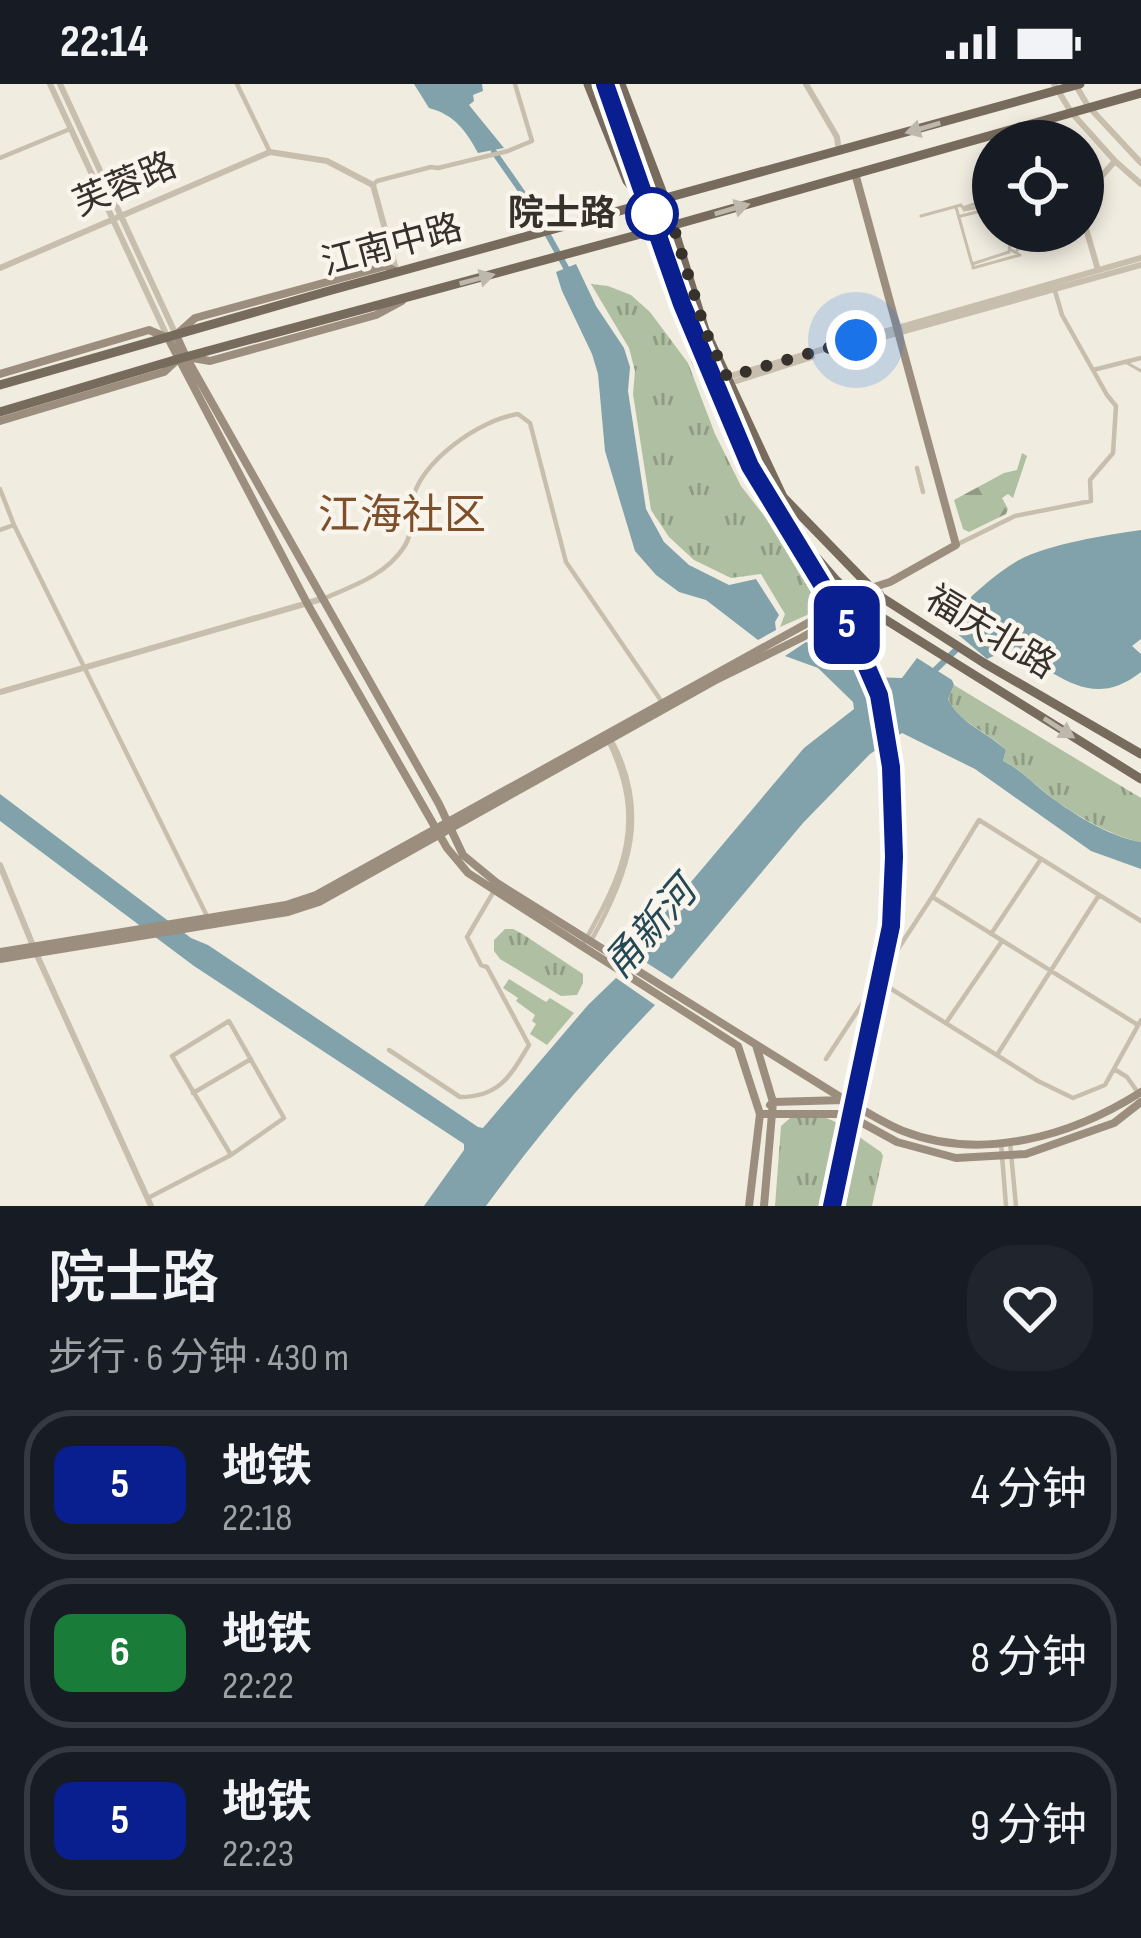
<!DOCTYPE html>
<html lang="zh">
<head>
<meta charset="utf-8">
<style>
  :root { --surface:#171b24; --page:#20242c; --text:#f1f3f6; --muted:#9ea1a6; --line:#363941 }
  body { margin:0; font-family:"Sofia Sans Condensed","Noto Sans SC",sans-serif; background:var(--page); color:var(--text); height:100vh; display:flex; flex-direction:column; font-size:45px; white-space:nowrap }
  * { box-sizing:border-box; margin:0 }
  p { font-size:39px; color:var(--muted) }
  .icon { flex:none; width:66px; height:66px; fill:none; stroke:currentColor; stroke-width:2; stroke-linecap:round; stroke-linejoin:round }
  .map { position:relative; height:1122px; overflow:hidden }
  .drawer { display:flex; flex-direction:column; background:var(--surface); flex:1 }
  .drawer>* { flex:none }
  .badge { padding:0 24px; border-radius:18px; font-size:42px; line-height:78px }
  .fabs { position:absolute; left:972px; top:36px; display:grid; gap:24px }
  .fabs a { display:grid; place-items:center; width:132px; height:132px; border-radius:50%; background:var(--surface); box-shadow:0 6px 18px #0003; font-size:60px }
  .you { position:absolute; width:60px; height:60px; margin:-30px; border:9px solid #fff; border-radius:50%; background:#1a73e8; box-shadow:0 0 0 18px #1a73e833 }
  .map>.badge { position:absolute; translate:-50% -50%; box-shadow:0 0 0 6px #fff }
  .round { display:grid; place-items:center; flex:none; width:126px; height:126px; border-radius:48px; background:var(--page) }
  .overview { display:flex; align-items:center; justify-content:space-between; height:204px; padding:0 48px }
  h1 { font-size:57px; font-weight:600; line-height:90px }
  ul { padding:0; list-style:none }
  li { display:flex; align-items:center; gap:36px; height:150px; margin:0 24px 18px; padding:0 24px; border:6px solid var(--line); border-radius:48px }
  li div { flex:1 }
  li b { display:block; font-size:45px }
  li em { font-style:normal }
  li .badge { min-width:132px; font-weight:700; text-align:center }
  .status { display:flex; justify-content:space-between; align-items:center; height:84px; padding:0 60px; background:var(--surface); direction:ltr }
  .status svg { height:33px; fill:currentColor }
  .map>svg:first-child { display:block }
  .grass { fill:url(#grass-tufts) }
  .forest { fill:url(#forest-firs) }
  .garden { fill:#afbfa1 }
  .water { fill:#81a2ab }
  .lines { fill:none; stroke-linecap:round; stroke-linejoin:round }
  .canal { stroke:#81a2ab; stroke-width:6 }
  .pedestrian { stroke:#c8bead; stroke-width:3 }
  .minor { stroke:#c8bead; stroke-width:4.5 }
  .tertiary { stroke:#c8bead; stroke-width:6 }
  .secondary { stroke:#9c8e7e; stroke-width:8 }
  .primary { stroke:#776b5d; stroke-width:9 }
  .oneway { fill:#beb7ac }
  .line-casing { stroke:#fff; stroke-width:27 }
  .line { stroke:#091f8f; stroke-width:18 }
  .walk { stroke:#37312b; stroke-width:12; stroke-dasharray:0 21.6 }
  .stop-dot { fill:#fff; stroke:#091f8f; stroke-width:6 }
  .labels { text-anchor:middle; dominant-baseline:central; stroke-width:9; stroke-linejoin:round; paint-order:stroke }
  .street-label { font-size:36px; fill:#37312b; stroke:#f9f5ec }
  .stop-label { font-size:36px; font-weight:bold; fill:#37312b; stroke:#f9f5ec; text-anchor:end }
  .water-label { font-size:39px; font-style:italic; fill:#244855; stroke:#f9f5ec }
  .quarter-label { font-size:42px; fill:#7e4f2b; stroke:#f9f5ec }
</style>
</head>
<body>
<div class="status"><b>22:14</b><svg viewBox="0 0 49 12"><path d="M0 12V9h3v3zM5 12V6h3v6zM10 12V3h3v9zM15 12V0h3v12zM26 1h20v11H26zM47 4h2v5h-2z"/></svg></div>
<div class="map">
<svg width="1141" height="1122" viewBox="0 0 1141 1122">
  <defs>
    <pattern id="grass-tufts" width="24" height="20" patternUnits="userSpaceOnUse" patternTransform="scale(3)"><rect width="24" height="20" fill="#afbfa1"/><path d="M3 7l-1-3M5 7V3M7 7l1-3M15 17l-1-3M17 17v-4M19 17l1-3" fill="none" stroke="#8f9c83"/></pattern>
    <pattern id="forest-firs" width="22" height="20" patternUnits="userSpaceOnUse" patternTransform="scale(3)"><rect width="22" height="20" fill="#afbfa1"/><path d="M5 1l3.5 6h-7zM16 11l3.5 6h-7z" fill="#8f9c83"/></pattern>
  </defs>
  <rect width="100%" height="100%" fill="#f1ece0"/>
  <path class="grass" d="M591 200 608 202 631 211 650 228 688 279 715 350 741 402 818 501 822 516 814 528 780 543 785 530 761 490 731 494 694 476 669 453 651 426 633 310 635 287 629 264Z
    M954 601 1141 714V758C1109 752 1066 726 1041 705 1027 694 1019 684 1003 677L1006 666C987 647 959 639 948 615Z
    M505 845H513L521 849 583 890V899L577 911 561 912 500 875 494 867V856Z
    M797 1028C828 1027 856 1051 881 1068L883 1072 872 1122H775L781 1042Z"/>
  <path class="forest" d="M1022 369 1027 372 1013 414 1008 410 1002 414 1008 425 1006 430 969 448 963 445 954 416 1004 389 1017 386Z"/>
  <path class="garden" d="M509 895 546 918 550 914 574 929 547 961 530 950 536 940 532 937 535 931 516 917 518 914 503 904Z"/>
  <path class="water" d="M414 0H482L483 7 473 11 474 17 469 21 504 64 478 69C466 47 455 31 429 24Z
    M576 180 596 222 624 264 630 283 628 307 646 425 664 458 689 481 729 501 756 495 779 531 775 538 776 546 758 556 706 516 679 508 656 491 635 467 605 367 598 290 592 270 562 207 556 188Z
    M1141 446V555L1132 562 1141 570V588C1073 642 1036 548 987 575L954 547 956 541 951 532C971 513 994 490 1019 476 1049 460 1106 451 1141 446Z
    M806 558 840 571 868 593 902 594 917 574 952 596 954 601 948 615C959 639 987 648 1006 666L1003 677C1020 685 1029 696 1043 707 1071 729 1107 752 1141 758V785L1091 767 975 685 902 649 870 670 803 739 672 895 631 869 804 664 854 625 853 618 818 584 785 572Z
    M0 710 191 854 208 861 478 1043 483 1044 588 921 616 894 655 921C594 984 538 1051 486 1122H424L464 1066V1060L194 882 0 737Z"/>
  <g class="lines">
    <path class="canal" d="M494 68 533 124 569 189
      M930 591 959 563"/>
    <path class="pedestrian" d="M956 123 972 180 1009 168 1011 147
      M964 126 993 120
      M921 132 961 121 963 124 993 113
      M961 132 993 124
      M1029 147 1030 152 1035 153 1044 147
      M1017 166 1022 160 1023 149
      M973 181V184L1020 171 1011 166
      M1127 279 1141 287"/>
    <path class="minor" d="M237 0 270 68
      M0 74 70 45
      M373 101 377 97 431 83 438 84 508 67 532 57 515 0
      M1093 286 1141 274
      M917 384 923 408
      M0 405 14 441 207 832
      M0 446 14 441
      M956 461 1015 432 1091 417 1090 396 1113 369 1116 322 1107 311 1062 231 1055 207
      M325 514C353 502 386 491 404 463 414 448 409 434 412 417 421 377 479 336 518 330L530 339 566 478 664 621
      M934 814 1138 941
      M991 850 1041 775
      M592 855C629 789 650 729 612 657
      M582 862C624 789 648 738 608 656
      M877 896 1038 997 1073 1014 1105 1001 1141 936
      M946 939 1002 857
      M389 966 460 1013C500 1013 511 991 529 961L487 883 481 881 467 853 494 807
      M997 971 1099 811
      M826 975 932 813 979 736 1141 837
      M1114 985 1127 993 1139 1010
      M193 1009 251 975
      M1010 1058 1016 1122
      M1001 1059 1006 1122
      M150 1113 231 1071 284 1034 229 937 172 972 231 1071"/>
    <path class="tertiary" d="M50 0 167 252
      M60 0 176 251
      M806 0 837 53 839 68
      M1054 0 1071 28 1115 77 1141 100
      M1075 0 1088 22 1141 79
      M1083 113 1115 77
      M1083 134 1098 186
      M0 184 270 68 327 77 373 101 397 189
      M865 258 1141 181
      M727 293 1141 174
      M730 299 812 273
      M0 608 325 514
      M0 781 36 869 151 1122"/>
    <path class="secondary" d="M397 188 386 182 195 234 176 251 186 273 439 720 463 771 497 799 845 1016C864 1026 883 1039 903 1047 982 1078 1072 1052 1141 1008
      M187 273 210 277 376 231 402 217
      M0 290 149 246 168 254 308 521 447 764 468 789 738 962 760 1030 749 1122
      M0 337 164 288 178 275
      M0 868 286 821 316 811 871 504 890 498 956 461 855 89
      M0 875 288 828 319 818 714 597 801 554 880 510
      M756 961 773 1018 764 1122
      M770 1021 773 1018 844 1016
      M760 1030H846L897 1058 956 1074 1026 1070 1114 1039 1141 1018"/>
    <path class="primary" d="M588 0 627 97 641 114
      M599 0 647 121 696 277 758 406 835 495 862 521 1141 695
      M621 0 665 115 705 246 783 413 878 511 984 579 1141 670
      M0 301 332 206 1080 0
      M0 328 178 275 674 141 1141 9"/>
  </g>
  <defs><path id="oneway-solid" d="M-6-.8H1V-3.2L6.5 0L1 3.2V.8H-6Z" transform="scale(3)"/></defs>
  <g class="oneway">
    <use href="#oneway-solid" transform="translate(923 44) rotate(164)"/>
    <use href="#oneway-solid" transform="translate(732 125) rotate(-16)"/>
    <use href="#oneway-solid" transform="translate(477 195) rotate(-15)"/>
    <use href="#oneway-solid" transform="translate(1059 644) rotate(33)"/>
  </g>
  <g class="lines">
    <g class="line-casing">
      <path id="line" d="M605 0 682 220 750 382 854 553 879 611 891 683 894 773 891 842 832 1122"/>
    </g>
    <use href="#line" class="line"/>
    <path class="walk" d="M652 130 647 121 665 115 705 246 727 293 856 256"/>
  </g>
  <circle class="stop-dot" cx="652" cy="130" r="24"/>
  <g class="labels">
    <g class="street-label">
      <text transform="translate(125 101) rotate(-23)">芙蓉路</text>
      <text transform="translate(392 162) rotate(-15)">江南中路</text>
      <text transform="translate(990 549) rotate(31)">福庆北路</text>
    </g>
    <g class="stop-label">
      <text x="616" y="130">院士路</text>
    </g>
    <g class="water-label">
      <text transform="translate(651 845) rotate(-49)">甬新河</text>
    </g>
    <g class="quarter-label">
      <text x="402" y="432">江海社区</text>
    </g>
  </g>
</svg>
<div class="fabs">
<a><svg class="icon" aria-label="locate" viewBox="0 0 24 24"><circle cx="12" cy="12" r="6"/><path d="M12 2v4M12 18v4M2 12h4M18 12h4"/></svg></a>
</div>
<div class="you" style="left:856px;top:256px"></div>
<b class="badge" style="left:847px;top:541px;background:#091f8f;color:#fff">5</b>
</div>
<section class="drawer">
<div class="overview"><div><h1>院士路</h1><p>步行 · 6 分钟 · 430 m</p></div><a class="round"><svg class="icon" aria-label="heart" viewBox="0 0 24 24"><path d="M12 20l-8-8c-3-5 5-10 8-4 3-6 11-1 8 4z"/></svg></a></div>
<ul>
<li><span class="badge" style="background:#091f8f;color:#fff">5</span><div><b>地铁</b><p>22:18</p></div><em>4 分钟</em></li>
<li><span class="badge" style="background:#197c39;color:#fff">6</span><div><b>地铁</b><p>22:22</p></div><em>8 分钟</em></li>
<li><span class="badge" style="background:#091f8f;color:#fff">5</span><div><b>地铁</b><p>22:23</p></div><em>9 分钟</em></li>
</ul>
</section>
</body>
</html>
